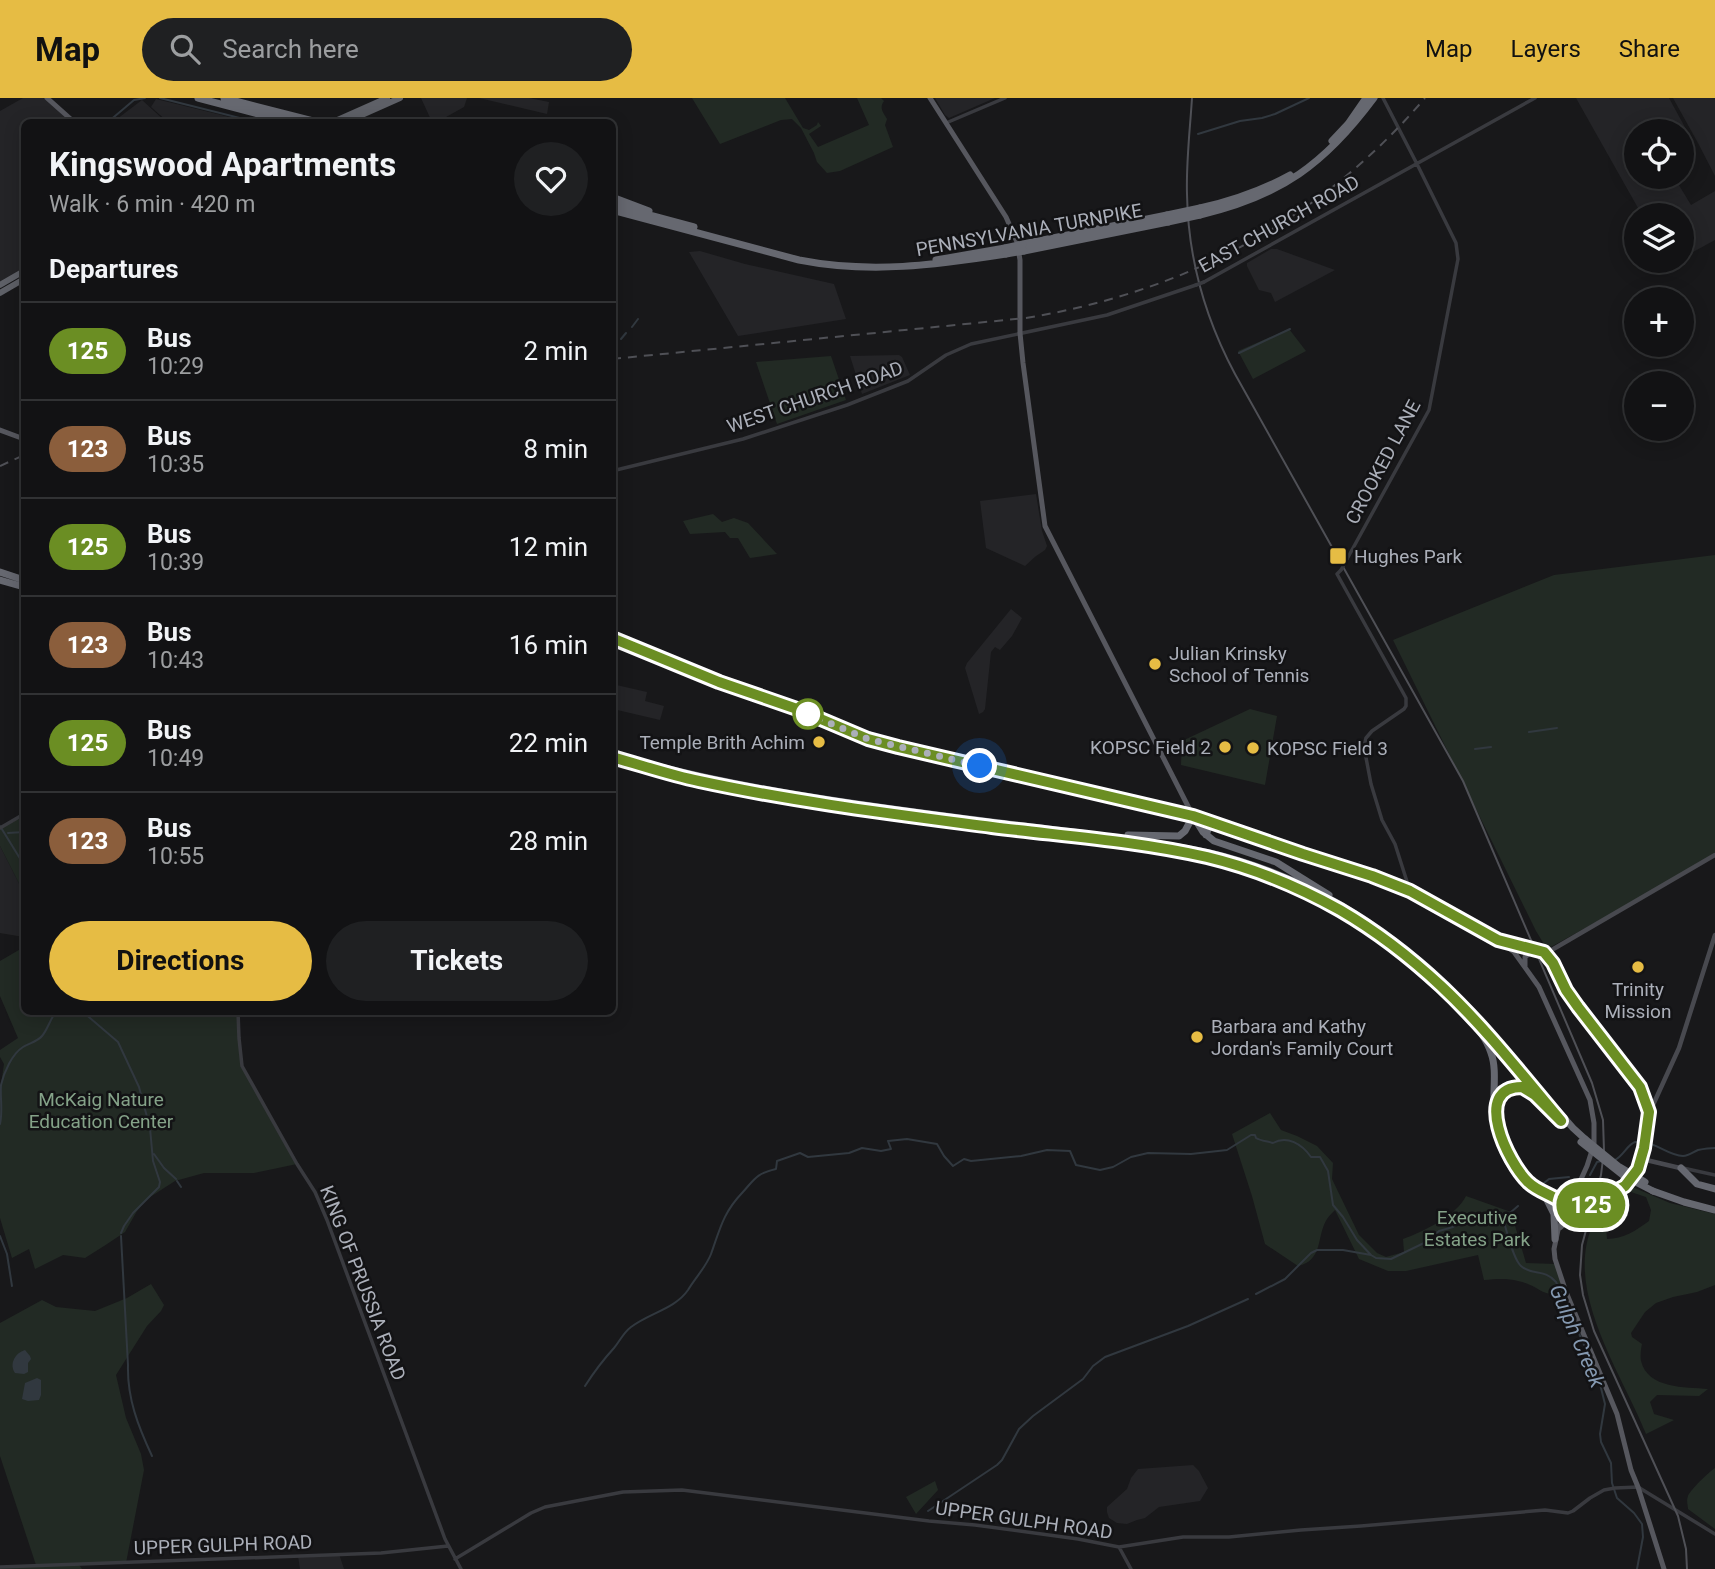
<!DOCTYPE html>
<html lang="en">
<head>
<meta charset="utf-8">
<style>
  :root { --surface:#121214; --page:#1f2022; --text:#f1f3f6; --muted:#9c9ea0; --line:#313234; --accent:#e6bc44 }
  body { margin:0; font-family:Roboto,sans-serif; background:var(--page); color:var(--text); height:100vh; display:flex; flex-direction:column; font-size:26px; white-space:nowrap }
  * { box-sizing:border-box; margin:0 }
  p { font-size:23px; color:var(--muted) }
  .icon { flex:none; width:38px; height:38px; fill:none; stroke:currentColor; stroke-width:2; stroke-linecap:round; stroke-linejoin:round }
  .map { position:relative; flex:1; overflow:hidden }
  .panel { position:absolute; left:21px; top:21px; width:595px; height:896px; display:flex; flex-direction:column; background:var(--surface); border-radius:10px; box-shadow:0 4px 18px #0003,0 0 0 2px var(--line) }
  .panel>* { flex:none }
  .badge { padding:0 14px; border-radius:23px; font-size:24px; line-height:46px }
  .controls { position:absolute; left:1624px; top:21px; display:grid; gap:14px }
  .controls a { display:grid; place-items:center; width:70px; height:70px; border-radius:50%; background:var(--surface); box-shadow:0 4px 18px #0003,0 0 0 2px var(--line); font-size:35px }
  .you { position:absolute; width:35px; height:35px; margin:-18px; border:5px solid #fff; border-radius:50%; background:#1a73e8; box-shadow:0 0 0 10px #1a73e833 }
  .map>.badge { position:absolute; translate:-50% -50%; box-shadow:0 0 0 4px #fff }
  h2 { padding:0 28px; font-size:26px; line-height:63px }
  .round { display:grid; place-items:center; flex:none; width:74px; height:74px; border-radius:37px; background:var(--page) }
  .head { display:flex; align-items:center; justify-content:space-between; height:119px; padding:0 28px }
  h1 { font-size:33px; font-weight:700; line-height:52px }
  .primary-button { display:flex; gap:14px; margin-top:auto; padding:14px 28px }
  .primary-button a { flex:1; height:80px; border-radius:42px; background:var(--accent); color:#111; font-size:28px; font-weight:700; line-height:80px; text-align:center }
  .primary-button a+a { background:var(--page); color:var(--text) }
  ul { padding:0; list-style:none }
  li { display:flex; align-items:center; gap:21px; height:98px; padding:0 28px; border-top:2px solid var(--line) }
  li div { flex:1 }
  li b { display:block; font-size:26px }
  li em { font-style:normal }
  li .badge { min-width:77px; font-weight:700; text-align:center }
  header { display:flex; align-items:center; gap:42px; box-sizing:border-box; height:98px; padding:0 35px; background:var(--accent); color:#111 }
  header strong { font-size:33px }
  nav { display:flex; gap:38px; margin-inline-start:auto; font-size:24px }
  .search { width:490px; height:63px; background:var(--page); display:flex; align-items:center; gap:18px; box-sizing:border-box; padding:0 24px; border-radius:38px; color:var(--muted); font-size:26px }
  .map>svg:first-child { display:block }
  .built { fill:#242427 }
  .green { fill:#222a24 }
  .water { fill:#31383f }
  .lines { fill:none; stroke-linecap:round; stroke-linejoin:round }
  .stream { stroke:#31383f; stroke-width:2 }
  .tertiary { stroke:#393a3f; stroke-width:3.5 }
  .secondary { stroke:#48494f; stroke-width:4.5 }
  .primary { stroke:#56575e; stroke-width:5 }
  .trunk { stroke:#5e6067; stroke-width:6 }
  .motorway { stroke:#666870; stroke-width:7 }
  .tram { stroke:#4f5056; stroke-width:2 }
  .rail { stroke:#4f5056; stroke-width:2; stroke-dasharray:9 7; stroke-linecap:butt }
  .tertiary-bridge { stroke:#393a3f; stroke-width:3.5 }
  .secondary-bridge { stroke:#48494f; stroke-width:4.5 }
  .motorway-bridge { stroke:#666870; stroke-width:7 }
  .line-casing { stroke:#fff; stroke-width:16 }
  .line { stroke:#6b8e23; stroke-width:10 }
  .walk { stroke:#abafb9; stroke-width:7; stroke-dasharray:0 12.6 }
  .poi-dot { fill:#e6bc44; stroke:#131315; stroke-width:2.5 }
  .stop-dot { fill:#fff; stroke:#6b8e23; stroke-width:3.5 }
  .labels { text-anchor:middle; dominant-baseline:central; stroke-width:5; stroke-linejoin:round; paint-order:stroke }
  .street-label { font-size:19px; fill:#abafb9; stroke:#131315 }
  .poi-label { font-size:19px; fill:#abafb9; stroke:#131315; text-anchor:start }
  .park-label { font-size:19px; fill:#84a288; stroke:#131315 }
  .water-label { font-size:21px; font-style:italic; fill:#8599b1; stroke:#131315 }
</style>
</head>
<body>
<header>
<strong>Map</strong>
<div class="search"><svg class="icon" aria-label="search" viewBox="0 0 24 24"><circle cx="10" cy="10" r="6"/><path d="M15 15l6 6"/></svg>Search here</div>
<nav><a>Map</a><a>Layers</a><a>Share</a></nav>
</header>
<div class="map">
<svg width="1715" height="1471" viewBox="0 0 1715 1471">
  <rect width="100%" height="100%" fill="#18181a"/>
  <path class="built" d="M23 0H43L52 4 74 24H24V173L0 187V13Z
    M421 0H467L464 9 437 24H432Z
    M479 0H529L549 4 547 16Z
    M935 0H995L949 20 945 17Z
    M1576 0H1669L1693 44 1682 50V33H1636V79H1674L1691 107 1715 93V142L1682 160V117H1642Z
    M1673 0H1715V78L1698 45Z
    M156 1 242 22 249 24H168L151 9Z
    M142 2 166 24H113Z
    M1271 151H1277L1335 172 1275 204 1271 195 1259 192 1247 168V165Z
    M700 153 745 166 834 186 846 221 738 238 689 154Z
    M899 257 902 259 910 277 862 296 850 258Z
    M1036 396 1042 433 1047 448 1045 452 1036 458 1025 468 986 450 980 403Z
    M1011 511 1022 520 1012 538 1000 552 995 549 991 554 985 611 983 614 979 616 965 570 967 565Z
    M612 586 647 594 645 603 664 608 660 622 613 611Z
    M0 748 24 795V839L0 835Z
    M1193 1367 1199 1373 1208 1390 1200 1403 1159 1409 1145 1420 1137 1422 1127 1426 1117 1425 1109 1420 1107 1414V1409L1127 1391 1131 1380 1138 1371Z
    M339 1456 344 1471H300L298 1458Z"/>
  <path class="green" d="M692 0H785L803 30 809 32 817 27 818 24 821 28 809 36 818 49 869 27 857 0H881L884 3C879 10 883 14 887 21L885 27 893 49 840 73 827 75 817 64 814 55 801 30 792 21 781 22 720 46Z
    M1289 231 1306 253 1253 281 1238 253Z
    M831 258 846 302 777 326 756 264Z
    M713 416 722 424 734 420 748 425 777 456 750 460 738 440H730L725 434 690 436 683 423Z
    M1715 457V759L1547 851 1536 833 1393 542 1554 477Z
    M1250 611 1277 618 1265 687 1181 667 1182 643Z
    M18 720 24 730V795L0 748V730Z
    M24 849V914H238L242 968 297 1066 254 1075H204L175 1083 147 1101 137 1113 125 1134 104 1148 85 1160 63 1157 35 1171 29 1151 12 1160 0 1120V993L4 966 0 959V952L18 940 0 898V863Z
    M1270 1015 1281 1032 1297 1038 1317 1048 1333 1065 1332 1081 1359 1137 1377 1155 1386 1159 1404 1154 1403 1141C1423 1134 1457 1117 1466 1098L1511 1114 1526 1165 1556 1166 1566 1194C1543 1202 1540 1187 1518 1183 1507 1180 1496 1181 1484 1182L1478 1157 1406 1173H1388L1359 1161 1335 1112C1332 1115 1329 1118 1327 1121 1316 1138 1324 1162 1298 1168L1265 1146 1252 1098 1232 1036Z
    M1630 1088 1670 1105 1715 1116V1187L1697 1194 1673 1199 1656 1205 1645 1214 1631 1235 1632 1239 1642 1246C1641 1250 1640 1258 1641 1263 1648 1291 1685 1289 1708 1291L1699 1298 1657 1297 1650 1304 1654 1316 1674 1322 1646 1336C1622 1275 1563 1193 1593 1126L1606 1129 1607 1141C1623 1141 1637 1132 1649 1123L1651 1112 1646 1099 1631 1094 1615 1097Z
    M151 1186 164 1207 161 1213 147 1228 116 1277 126 1320 141 1356 144 1372 126 1465 79 1467 82 1471H0V1469L36 1467 0 1358V1225L42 1202 56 1209 95 1213 127 1200Z
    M1715 1370V1431L1688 1411C1688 1407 1686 1403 1688 1398 1691 1391 1708 1375 1715 1370Z
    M935 1383 938 1392 916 1416 906 1399Z"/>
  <path class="water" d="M25 1252 30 1258 31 1261 28 1265V1274L24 1276 15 1275C9 1266 15 1255 25 1252Z
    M37 1280 41 1282V1297L39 1302 28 1303 22 1301 25 1285Z"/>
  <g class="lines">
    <path class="stream" d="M160 0 256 24
      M108 24 134 2 145 0
      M1198 36 1240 23 1262 20 1275 16 1309 0
      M632 229 638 221
      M621 241 626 235
      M1239 255 1290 231
      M1529 634 1557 630
      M1475 651 1491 649
      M0 728 24 767
      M8 735 24 734
      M83 914 118 944 139 989 150 1030 153 1063 160 1084 159 1089 133 1115 124 1128 121 1135
      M0 1026C3 1013 0 1000 1 987 4 974 12 956 23 949 29 945 37 944 42 938 48 931 50 921 56 914
      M154 1056 164 1070 176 1081
      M1615 1062C1624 1057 1627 1047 1635 1044 1651 1040 1667 1058 1683 1058 1689 1058 1693 1054 1698 1052 1703 1051 1710 1050 1715 1050
      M1590 1077 1597 1064 1602 1063
      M177 1083 181 1089
      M1544 1085 1549 1081 1569 1079
      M1518 1108 1503 1121C1507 1133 1513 1161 1521 1168 1532 1178 1544 1170 1556 1184L1598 1278 1605 1306 1600 1336 1601 1344 1611 1365 1612 1385 1617 1400 1634 1415 1642 1426 1643 1439 1637 1471
      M0 1138 7 1156 12 1188
      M121 1138 128 1267C127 1300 138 1328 152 1358
      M1256 1196 1285 1181 1311 1155 1317 1152H1343L1371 1157 1376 1160 1391 1161 1426 1144 1439 1133 1453 1129 1464 1121 1478 1117 1503 1121
      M585 1288C594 1274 603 1262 614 1250 620 1243 623 1235 631 1229 649 1215 675 1211 688 1192 695 1180 706 1169 711 1156 720 1131 723 1115 742 1095 755 1081 755 1076 776 1071L777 1063 800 1055 808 1059 849 1055 862 1050 881 1053 891 1051 888 1043 907 1041 937 1046 944 1058 953 1068 964 1061 971 1063 1021 1058 1047 1052 1070 1053 1076 1067 1100 1072 1113 1069 1131 1059 1148 1055 1191 1056 1227 1052 1251 1037H1255L1256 1040C1261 1043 1267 1043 1273 1045 1287 1037 1302 1046 1311 1059H1320L1328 1073 1333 1107 1343 1119 1357 1142 1371 1157
      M928 1413 997 1367 1002 1362 1019 1331 1033 1318 1083 1281 1093 1268 1105 1259 1188 1228 1248 1201"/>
    <path class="tertiary" d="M946 25 1005 0
      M1204 184 1535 0
      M612 373 743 341 847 307 908 283 946 257 971 246 1107 217 1196 187
      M1347 461 1429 312 1458 161 1456 145 1417 66 1383 0
      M1341 472 1337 476 1406 600V608L1404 611 1372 633 1366 640 1364 649 1371 686 1382 722 1395 746 1410 793
      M0 730 24 716
      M1544 854C1558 869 1564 889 1575 906 1594 932 1616 957 1636 983L1640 989 1649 1014
      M238 914 239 940 242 968 297 1066 315 1094 327 1122 445 1441 461 1471
      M1683 1070 1715 1077
      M1119 1449 1131 1471
      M455 1461 531 1415 545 1409 623 1394 682 1392 929 1423 975 1427 1078 1441 1119 1449 1183 1439H1229L1301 1432 1361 1428 1545 1412 1568 1415 1573 1413 1590 1400 1604 1392 1615 1390 1638 1389 1715 1436
      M0 1469 381 1455 448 1448"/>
    <path class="secondary" d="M1514 854C1519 848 1525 847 1532 851
      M1543 854 1550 853 1715 757
      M1642 1061 1680 1070
      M1568 1110 1579 1113 1625 1088 1638 1071 1642 1061 1648 1018 1679 950 1715 837"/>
    <path class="primary" d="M47 0 74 24
      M930 0 1006 119 1017 144 1020 162V235L1023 265 1045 428 1193 718
      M0 332 24 341
      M612 540 719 584 797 611 868 641 898 649 1193 718 1302 756 1372 777 1410 793 1498 842 1514 854 1539 889 1590 1002 1594 1025V1046L1587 1068 1558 1132 1554 1151 1555 1161 1566 1194 1617 1316 1631 1372 1638 1389 1664 1471
      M1501 842 1523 848
      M1525 868V859L1533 852
      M1576 1095V1105L1581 1109 1586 1110
      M1560 1130 1579 1113"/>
    <path class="trunk" d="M333 24 387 0
      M346 24 400 0
      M0 187 24 173
      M0 195 24 181"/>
    <path class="motorway" d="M198 0 289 24
      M224 0 317 24
      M1332 43 1348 26 1366 0
      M612 99 649 113
      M612 107 694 129
      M1200 110C1231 103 1261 93 1290 77
      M612 112 799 162C870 176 936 167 1006 156
      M1200 117C1281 98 1325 66 1374 0
      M1023 146 1167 117
      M1024 153 1168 124
      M936 162 1005 150
      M0 474 24 482
      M0 482 24 489
      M612 656C726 689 844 705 960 720 1014 727 1069 733 1123 741 1161 746 1199 751 1237 762 1317 786 1388 831 1448 888L1573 1030 1585 1041
      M670 676 710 685
      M797 701 861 711 934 721
      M974 726 1101 743
      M1128 737 1179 738 1185 733 1193 718 1203 734 1214 743 1276 764 1329 797
      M1206 737 1209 729 1220 727
      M1220 763C1311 790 1389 835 1456 904
      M1458 906C1470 921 1485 936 1491 955 1497 971 1493 992 1494 1009 1494 1057 1521 1095 1568 1109
      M1497 1006C1498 993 1510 989 1522 989L1535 997 1558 1020
      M1681 1070 1697 1086 1715 1091
      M1653 1093 1684 1104 1715 1112
      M1547 1102 1554 1116 1555 1141"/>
    <path class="tram" d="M1192 0C1190 32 1186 64 1187 96 1188 160 1205 220 1235 276L1463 683 1592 985 1603 1022 1604 1053 1601 1077 1582 1147 1580 1177 1583 1197 1594 1233 1678 1418 1686 1451 1687 1471"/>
    <path class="rail" d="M612 261 1026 220C1184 194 1320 123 1425 0
      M0 368 24 357"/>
    <path class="tertiary-bridge" d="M1196 187 1204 184
      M1341 472 1347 461"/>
    <path class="secondary-bridge" d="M1533 852 1543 854"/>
    <path class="motorway-bridge" d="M1167 117 1200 110
      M1168 124 1200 117
      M1005 150 1023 146
      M1006 156 1024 153
      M1585 1041 1618 1068 1645 1084
      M1581 1044 1624 1078 1653 1093"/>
  </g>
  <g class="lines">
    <g class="line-casing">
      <path id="line" d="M612 540 719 584 797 611 868 641 898 649 1193 718 1303 756 1372 778 1410 793 1498 842 1544 854 1553 865 1566 892 1578 909 1640 989 1649 1014 1644 1050 1638 1071 1625 1088 1579 1113C1570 1112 1567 1108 1560 1103 1550 1096 1537 1093 1528 1084 1508 1065 1471 989 1522 989L1535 997 1561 1023C1523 978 1485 929 1441 888 1411 860 1376 833 1340 812 1299 789 1253 770 1207 759 1137 743 1064 738 992 729 894 716 796 704 699 683 670 677 641 667 612 659"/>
    </g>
    <use href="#line" class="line"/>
    <path class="walk" d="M808 616 868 641 980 668"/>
  </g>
  <g class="poi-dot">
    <rect x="1329" y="449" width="18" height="18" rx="3.5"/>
    <circle cx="1155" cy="566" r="7"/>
    <circle cx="819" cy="644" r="7"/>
    <circle cx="1225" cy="649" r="7"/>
    <circle cx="1253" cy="650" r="7"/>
    <circle cx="1638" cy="869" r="7"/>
    <circle cx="1197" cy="939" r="7"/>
  </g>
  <circle class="stop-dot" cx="808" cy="616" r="14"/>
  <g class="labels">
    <g class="street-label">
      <text transform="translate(1279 126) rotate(-29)">EAST CHURCH ROAD</text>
      <text transform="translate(1029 132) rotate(-10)">PENNSYLVANIA TURNPIKE</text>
      <text transform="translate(815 299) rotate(-19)">WEST CHURCH ROAD</text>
      <text transform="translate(1383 364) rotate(-62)">CROOKED LANE</text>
      <text transform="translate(363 1185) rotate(69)">KING OF PRUSSIA ROAD</text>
      <text transform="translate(1024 1422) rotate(8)">UPPER GULPH ROAD</text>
      <text transform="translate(223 1447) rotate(-2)">UPPER GULPH ROAD</text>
    </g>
    <g class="poi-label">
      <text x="1354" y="458">Hughes Park</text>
      <text x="1169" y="555">Julian Krinsky<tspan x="1169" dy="22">School of Tennis</tspan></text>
      <text x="805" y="644" text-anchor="end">Temple Brith Achim</text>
      <text x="1211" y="649" text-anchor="end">KOPSC Field 2</text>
      <text x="1267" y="650">KOPSC Field 3</text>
      <text x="1638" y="891" text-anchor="middle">Trinity<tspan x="1638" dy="22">Mission</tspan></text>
      <text x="1211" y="928">Barbara and Kathy<tspan x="1211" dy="22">Jordan's Family Court</tspan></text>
    </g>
    <g class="park-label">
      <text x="101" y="1001">McKaig Nature<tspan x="101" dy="22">Education Center</tspan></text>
      <text x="1477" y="1119">Executive<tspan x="1477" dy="22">Estates Park</tspan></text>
    </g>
    <g class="water-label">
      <text transform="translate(1577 1238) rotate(67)">Gulph Creek</text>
    </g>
  </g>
</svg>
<div class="controls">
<a><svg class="icon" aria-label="locate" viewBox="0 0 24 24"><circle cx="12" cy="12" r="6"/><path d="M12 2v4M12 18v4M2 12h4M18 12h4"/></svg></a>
<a><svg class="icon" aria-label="layers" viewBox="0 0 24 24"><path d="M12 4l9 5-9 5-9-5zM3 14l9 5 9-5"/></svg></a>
<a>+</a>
<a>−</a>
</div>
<div class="you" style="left:980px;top:668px"></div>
<b class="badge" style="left:1591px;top:1107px;background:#6b8e23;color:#fff">125</b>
<section class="panel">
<div class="head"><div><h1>Kingswood Apartments</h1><p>Walk · 6 min · 420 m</p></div><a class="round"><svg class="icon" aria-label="heart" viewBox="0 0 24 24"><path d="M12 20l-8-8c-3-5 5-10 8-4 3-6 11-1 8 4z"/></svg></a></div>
<h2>Departures</h2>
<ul>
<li><span class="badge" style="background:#6b8e23;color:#fff">125</span><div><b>Bus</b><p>10:29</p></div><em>2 min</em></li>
<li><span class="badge" style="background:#8b5e3c;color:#fff">123</span><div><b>Bus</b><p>10:35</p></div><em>8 min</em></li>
<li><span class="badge" style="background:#6b8e23;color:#fff">125</span><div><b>Bus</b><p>10:39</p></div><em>12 min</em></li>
<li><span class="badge" style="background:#8b5e3c;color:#fff">123</span><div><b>Bus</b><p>10:43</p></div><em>16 min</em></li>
<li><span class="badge" style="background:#6b8e23;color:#fff">125</span><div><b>Bus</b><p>10:49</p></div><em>22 min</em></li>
<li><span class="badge" style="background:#8b5e3c;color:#fff">123</span><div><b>Bus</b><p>10:55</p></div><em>28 min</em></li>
</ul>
<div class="primary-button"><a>Directions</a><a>Tickets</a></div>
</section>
</div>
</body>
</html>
